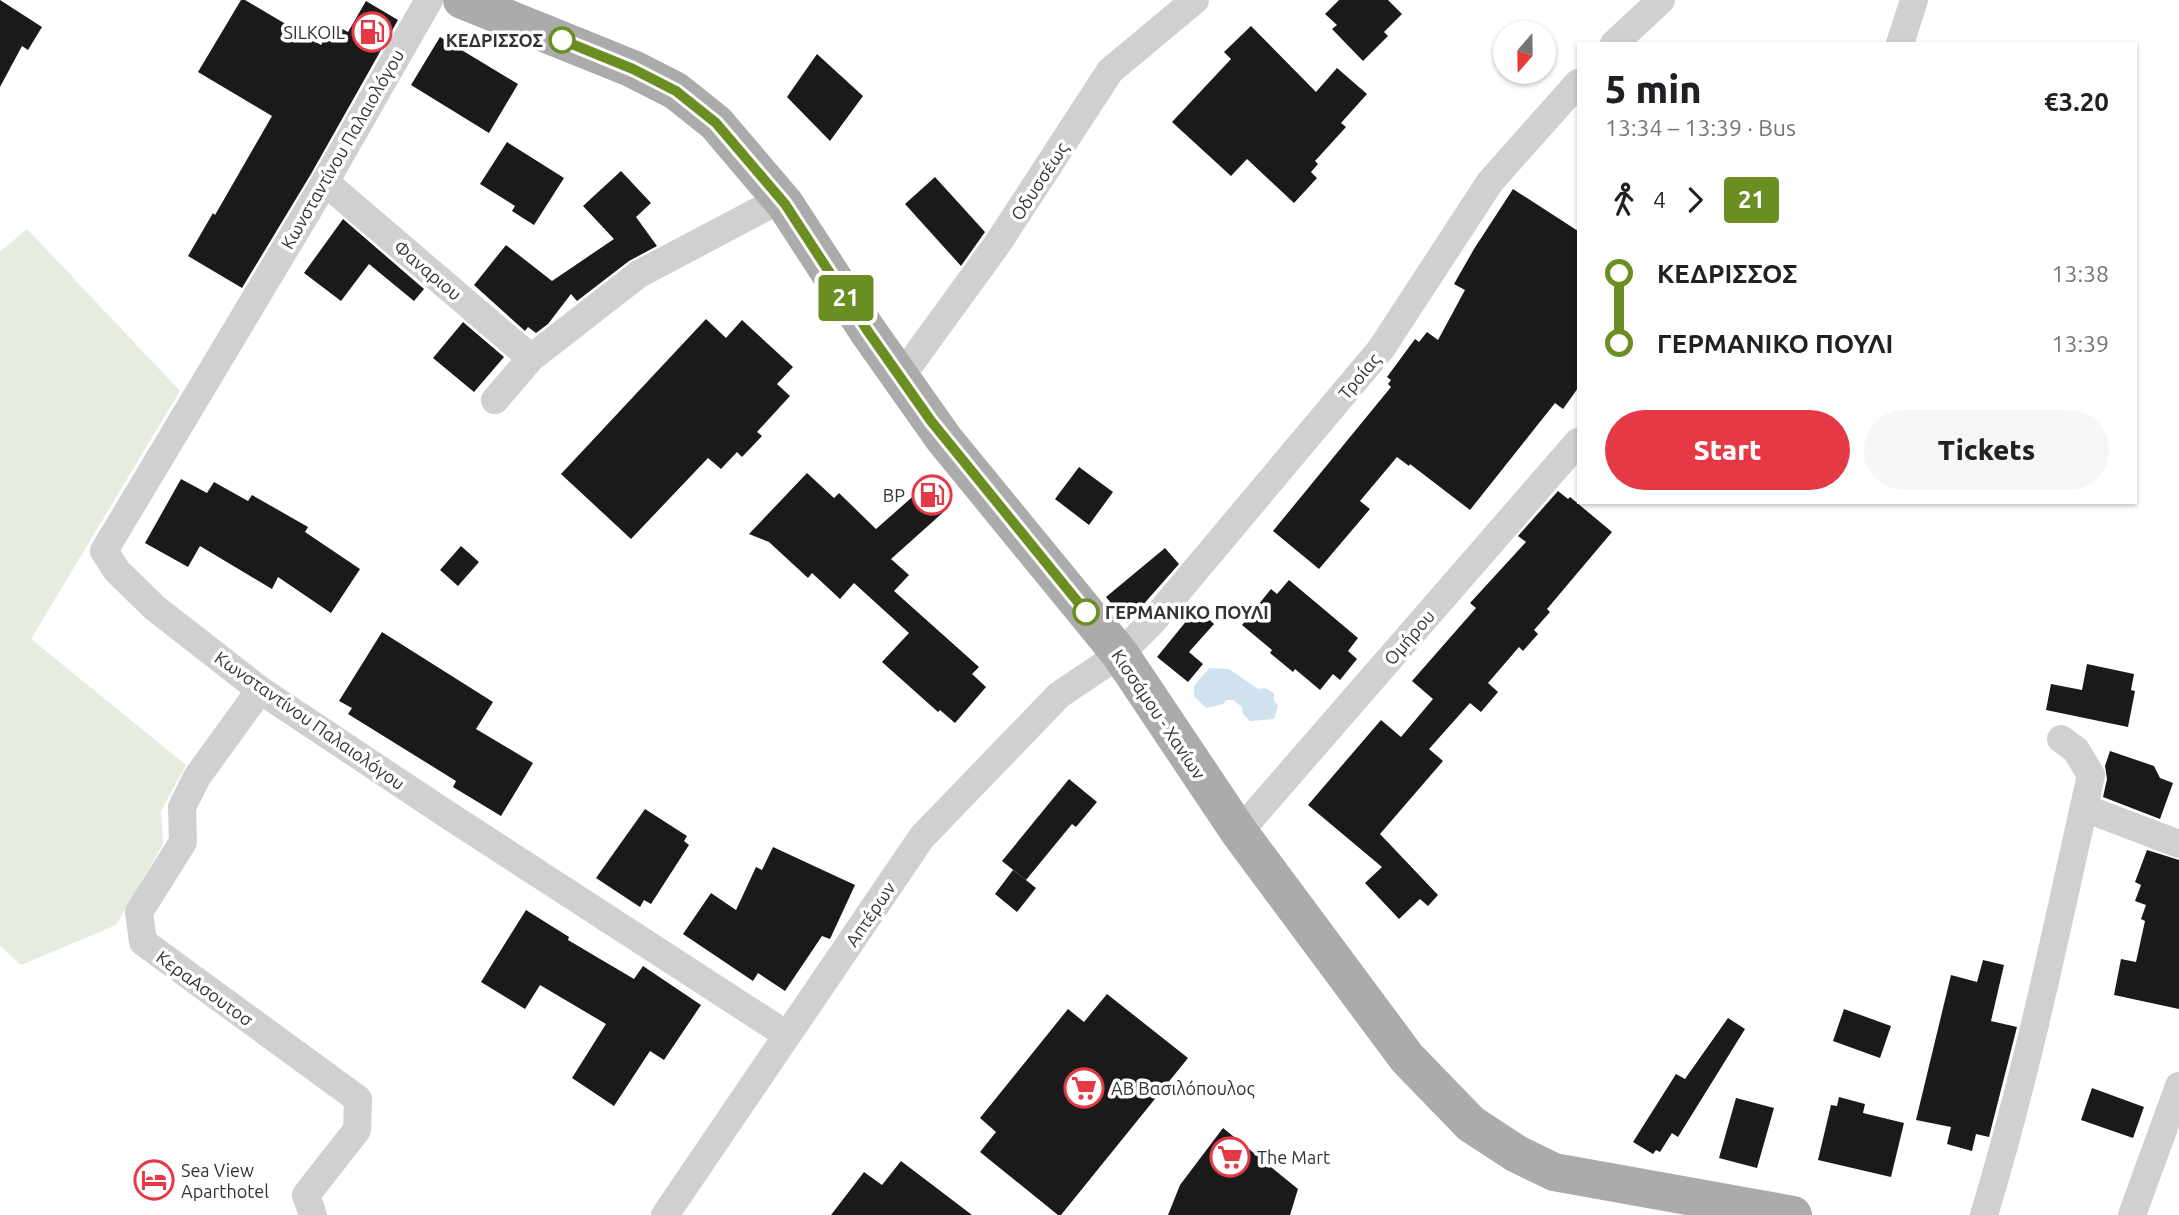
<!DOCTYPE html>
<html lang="en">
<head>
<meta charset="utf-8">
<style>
  :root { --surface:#fff; --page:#f6f6f6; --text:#202124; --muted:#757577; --accent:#e63946 }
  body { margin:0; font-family:Ubuntu,sans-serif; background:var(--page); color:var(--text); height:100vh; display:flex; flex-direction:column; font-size:26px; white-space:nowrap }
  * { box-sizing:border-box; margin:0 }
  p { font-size:23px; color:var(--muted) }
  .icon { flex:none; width:38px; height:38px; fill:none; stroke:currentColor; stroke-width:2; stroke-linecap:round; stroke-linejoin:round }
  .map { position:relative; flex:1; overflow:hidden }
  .side { position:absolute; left:1577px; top:42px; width:560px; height:462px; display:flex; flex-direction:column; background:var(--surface); border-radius:0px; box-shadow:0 2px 5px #0004 }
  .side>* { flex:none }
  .badge { padding:0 14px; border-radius:5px; font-size:24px; line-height:46px }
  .needle { width:46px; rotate:200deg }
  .buttons { position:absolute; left:1493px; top:21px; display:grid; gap:14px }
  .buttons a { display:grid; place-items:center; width:63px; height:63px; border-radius:50%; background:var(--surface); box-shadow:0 2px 5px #0004; font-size:35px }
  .map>.badge { position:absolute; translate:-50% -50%; box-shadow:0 0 0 4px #fff }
  .legs { display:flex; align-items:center; gap:10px; height:77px; padding:0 28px; font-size:23px }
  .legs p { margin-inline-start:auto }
  .head { display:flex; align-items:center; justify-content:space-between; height:119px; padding:0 28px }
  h1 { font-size:38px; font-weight:800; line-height:52px }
  .cta { display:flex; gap:14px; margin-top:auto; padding:14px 28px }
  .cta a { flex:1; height:80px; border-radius:42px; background:var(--accent); color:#fff; font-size:28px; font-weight:800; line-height:80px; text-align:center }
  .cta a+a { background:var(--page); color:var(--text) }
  ul { padding:0 28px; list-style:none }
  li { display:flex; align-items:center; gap:24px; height:70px; font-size:26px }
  li i { display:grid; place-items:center; width:10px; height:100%; margin:0 9px; background:currentColor }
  li i::after { content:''; width:18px; height:18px; margin:-9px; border:5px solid; border-radius:50%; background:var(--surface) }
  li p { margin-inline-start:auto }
  li:first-child i { background:linear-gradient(#0000 50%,currentColor 0) }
  li:last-child i { background:linear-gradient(currentColor 50%,#0000 0) }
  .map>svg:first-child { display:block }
  .green { fill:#e6ecdf }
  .water { fill:#cfe2ee }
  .building { fill:#1a1a1a }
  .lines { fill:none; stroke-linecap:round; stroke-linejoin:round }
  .minor { stroke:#d0d0d0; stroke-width:28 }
  .primary { stroke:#ababab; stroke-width:38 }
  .line-1-casing { stroke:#fff; stroke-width:16 }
  .line-1 { stroke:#6b8e23; stroke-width:10 }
  .stop-1-dot { fill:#fff; stroke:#6b8e23; stroke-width:3.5 }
  .labels { text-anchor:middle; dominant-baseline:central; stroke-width:7; stroke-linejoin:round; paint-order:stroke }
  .poi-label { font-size:18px; fill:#333; stroke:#fff; text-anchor:start }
  .stop-label { font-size:18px; font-weight:bold; fill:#333; stroke:#fff; text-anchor:end }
  .street-label { font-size:18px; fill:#333; stroke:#fff }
</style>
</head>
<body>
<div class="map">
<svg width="2179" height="1215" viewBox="0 0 2179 1215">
  <rect width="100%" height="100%" fill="#fff"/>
  <path class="green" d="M27 229 180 391 31 639 186 765 161 811 163 844 116 925 21 965 0 946V252Z"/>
  <path class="water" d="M1209 668 1229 669 1258 689C1265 687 1269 689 1274 694V700L1278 706 1274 719 1250 721 1243 714 1242 707 1233 700H1227L1223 704 1206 708 1194 696V686Z"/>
  <path class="building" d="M0 0 42 27 28 50 22 46 0 87Z
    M241 0H245L321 45 333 24 348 32 366 1 398 20 311 174 242 288 188 256 213 213 215 215 272 116 198 72Z
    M1339 0H1388L1402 14 1384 32 1388 36 1363 61 1332 29 1337 25 1325 14Z
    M1251 26 1316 92 1337 68 1367 94 1341 123 1346 127 1315 161 1318 164 1311 172 1317 178 1294 203 1247 159 1231 176 1172 122 1231 59 1224 52Z
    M440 37 518 84 489 133 411 85Z
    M817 54 863 96 830 141 787 97Z
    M507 142 564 178 534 225 512 211 515 206 480 184Z
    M621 171 651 203 636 217 657 246 629 261 577 301 571 294 548 324 536 333 528 327 525 331 474 285 506 245 552 281 614 239 583 206Z
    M935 177 985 232 961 266 905 204Z
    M1513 189 1578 231V388L1563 409 1555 403 1470 510 1410 464 1409 466 1397 457 1360 501 1370 509 1319 569 1273 531 1391 387 1388 384 1391 380 1387 377 1415 339 1419 342 1427 332 1438 340 1465 290 1454 284 1474 249Z
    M343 219 424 289 414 301 369 264 341 301 304 273Z
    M706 319 726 338 742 320 793 367 777 384 790 396 757 432 762 436 742 457 737 452 721 469 708 458 631 539 561 474Z
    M463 322 504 357 474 392 433 358Z
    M1079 467 1113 492 1089 525 1055 499Z
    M807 473 834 498 839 493 876 529 927 484 948 508 891 559 909 575 894 591 979 667 972 674 986 687 955 723 940 710 938 712 882 662 909 633 854 583 840 599 812 573 808 578 769 542 749 534Z
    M181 479 207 493 214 482 248 501 252 495 308 527 305 532 360 569 331 613 278 577 272 589 200 546 188 567 145 543Z
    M1558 491 1568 499 1570 497 1612 532 1547 609 1550 612 1534 630 1538 634 1523 651 1519 647 1488 683 1498 692 1481 712 1470 703 1429 749 1443 761 1380 834 1438 895 1428 906 1420 899 1399 919 1365 883 1382 867 1308 805 1381 720 1401 737 1433 699 1412 681 1476 608 1470 603 1526 542 1518 536Z
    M461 546 479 562 458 586 440 570Z
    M1165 548 1179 564 1127 623 1106 597Z
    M1289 580 1358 638 1348 651 1357 659 1340 680 1333 674 1320 690 1295 669 1293 672 1270 653 1272 650 1242 625 1271 589 1277 594Z
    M1197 608 1214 624 1189 652 1203 664 1188 682 1157 657Z
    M382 632 493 702 476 729 533 763 501 816 453 787 456 781 348 714 352 708 339 701Z
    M2087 664 2134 674 2131 690 2135 691 2128 727 2046 710 2051 684 2082 690Z
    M2110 751 2154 766 2160 778 2173 783 2160 819 2103 797 2107 779 2105 766Z
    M1069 779 1097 802 1076 827 1072 824 1026 880 1002 861Z
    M645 809 687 836 684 841 689 845 651 904 644 900 640 907 596 878Z
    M773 847 855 885 830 939 822 936 785 991 758 973 753 981 683 934 711 893 736 910 756 867 762 870Z
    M2147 850 2179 860V1009L2114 995 2121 959 2136 962 2145 921 2141 919 2146 905 2135 901 2141 885 2135 882Z
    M1013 870 1036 888 1017 912 995 894Z
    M526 910 569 937 568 940 634 979 643 966 701 1005 664 1060 650 1051 614 1106 572 1078 606 1024 540 985 525 1009 481 982Z
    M1983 960 2004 965 1991 1021 2017 1027 1989 1137 1976 1134 1972 1151 1947 1144 1951 1127 1916 1120 1951 975 1977 982Z
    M1107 994 1188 1058 1061 1215H1058L980 1152 996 1132 980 1118 1068 1009 1084 1022Z
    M1844 1009 1891 1026 1880 1058 1833 1041Z
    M1728 1018 1745 1029 1678 1137 1672 1133 1660 1152 1656 1150 1653 1154 1633 1142 1676 1074 1685 1079Z
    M2092 1088 2144 1107 2133 1138 2081 1120Z
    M1839 1097 1865 1104 1863 1113 1904 1123 1891 1177 1818 1160 1831 1105 1837 1106Z
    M1736 1098 1774 1108 1757 1168 1719 1158Z
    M1223 1128 1298 1189 1290 1215H1168L1180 1185Z
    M901 1161 972 1215H831L864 1172 882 1185Z"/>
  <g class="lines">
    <path class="minor" d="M429 0 325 182 104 551 117 571 155 608 260 690 448 815 787 1035
      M1614 44 1661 0
      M1900 44 1914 0
      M325 182 531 358
      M900 378 998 243 1110 71 1195 0
      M495 400 531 358 639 274 781 199
      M260 690 197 777 182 807 183 842 139 912 143 942 358 1099 357 1130 306 1195 313 1215
      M2084 808 2179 844
      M1239 832 1578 442
      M665 1215 922 837 1059 695 1120 654 1152 622 1381 349 1490 182 1578 83
      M1984 1215C2028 1070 2058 922 2091 775L2076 750 2061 739
      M2132 1215 2179 1086"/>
    <path class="primary" d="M462 0 633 69 676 91 716 123 785 204 867 330 944 439 1120 654 1239 832 1407 1058 1471 1124 1517 1154 1554 1172 1793 1215"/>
  </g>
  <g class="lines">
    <g class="line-1-casing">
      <path id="line-1" d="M562 40 633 69 676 91 716 123 785 204 867 330 931 421 1086 612"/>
    </g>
    <use href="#line-1" class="line-1"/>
  </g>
  <defs>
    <g id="fuel-ring" transform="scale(2.0125)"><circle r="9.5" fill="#fff" stroke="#e63946" stroke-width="1.5"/><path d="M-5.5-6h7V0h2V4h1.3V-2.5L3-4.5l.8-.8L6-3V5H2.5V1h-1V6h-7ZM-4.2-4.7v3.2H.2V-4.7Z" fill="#e63946"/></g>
    <g id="supermarket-ring" transform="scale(2.0125)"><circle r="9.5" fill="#fff" stroke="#e63946" stroke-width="1.5"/><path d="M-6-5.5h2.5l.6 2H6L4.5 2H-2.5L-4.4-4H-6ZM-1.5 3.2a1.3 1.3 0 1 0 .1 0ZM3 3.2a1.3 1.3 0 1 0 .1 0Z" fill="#e63946"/></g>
    <g id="hotel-ring" transform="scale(2.0125)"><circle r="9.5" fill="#fff" stroke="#e63946" stroke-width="1.5"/><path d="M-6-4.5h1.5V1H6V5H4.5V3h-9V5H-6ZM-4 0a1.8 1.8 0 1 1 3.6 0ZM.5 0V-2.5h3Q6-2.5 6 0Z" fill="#e63946"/></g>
  </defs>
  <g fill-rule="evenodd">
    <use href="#fuel-ring" x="372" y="32"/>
    <use href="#fuel-ring" x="932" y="495"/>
    <use href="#supermarket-ring" x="1084" y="1088"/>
    <use href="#supermarket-ring" x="1230" y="1157"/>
    <use href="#hotel-ring" x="154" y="1180"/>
  </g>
  <g class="stop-1-dot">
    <circle cx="562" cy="40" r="12"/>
    <circle cx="1086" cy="612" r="12"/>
  </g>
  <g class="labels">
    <g class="poi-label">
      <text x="345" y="32" text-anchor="end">SILKOIL</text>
      <text x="905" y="495" text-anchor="end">BP</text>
      <text x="1111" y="1088">ΑΒ Βασιλόπουλος</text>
      <text x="1257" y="1157">The Mart</text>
      <text x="181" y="1170">Sea View<tspan x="181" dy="21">Aparthotel</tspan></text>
    </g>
    <g class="stop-label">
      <text x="543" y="40">ΚΕΔΡΙΣΣΟΣ</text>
      <text x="1105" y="612" text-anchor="start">ΓΕΡΜΑΝΙΚΟ ΠΟΥΛΙ</text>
    </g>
    <g class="street-label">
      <text transform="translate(342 149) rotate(-60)">Κωνσταντίνου Παλαιολόγου</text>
      <text transform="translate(1039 181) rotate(-57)">Οδυσσέως</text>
      <text transform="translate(428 270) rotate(40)">Φαναριου</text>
      <text transform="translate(1359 376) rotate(-50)">Τροίας</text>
      <text transform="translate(1409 637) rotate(-49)">Ομήρου</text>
      <text transform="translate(1159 714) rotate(56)">Κισσάμου - Χανίων</text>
      <text transform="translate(310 720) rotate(35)">Κωνσταντίνου Παλαιολόγου</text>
      <text transform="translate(870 914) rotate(-56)">Απτέρων</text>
      <text transform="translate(205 988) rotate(36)">ΚεραΑσουτοσ</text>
    </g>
  </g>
</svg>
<div class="buttons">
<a><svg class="needle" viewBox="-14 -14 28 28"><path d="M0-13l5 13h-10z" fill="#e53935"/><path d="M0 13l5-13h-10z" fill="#757577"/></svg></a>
</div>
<b class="badge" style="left:846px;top:298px;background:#6b8e23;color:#fff">21</b>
<section class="side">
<div class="head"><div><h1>5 min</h1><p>13:34 – 13:39 · Bus</p></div><b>€3.20</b></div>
<div class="legs"><svg class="icon" aria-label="walk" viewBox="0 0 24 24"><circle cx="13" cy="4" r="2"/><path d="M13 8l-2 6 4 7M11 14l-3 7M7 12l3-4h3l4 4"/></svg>4<svg class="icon" aria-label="forward" viewBox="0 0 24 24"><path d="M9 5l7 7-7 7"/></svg><b class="badge" style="background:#6b8e23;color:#fff">21</b></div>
<ul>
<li><i style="color:#6b8e23"></i><b>ΚΕΔΡΙΣΣΟΣ</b><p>13:38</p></li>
<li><i style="color:#6b8e23"></i><b>ΓΕΡΜΑΝΙΚΟ ΠΟΥΛΙ</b><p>13:39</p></li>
</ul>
<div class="cta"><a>Start</a><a>Tickets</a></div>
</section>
</div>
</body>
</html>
